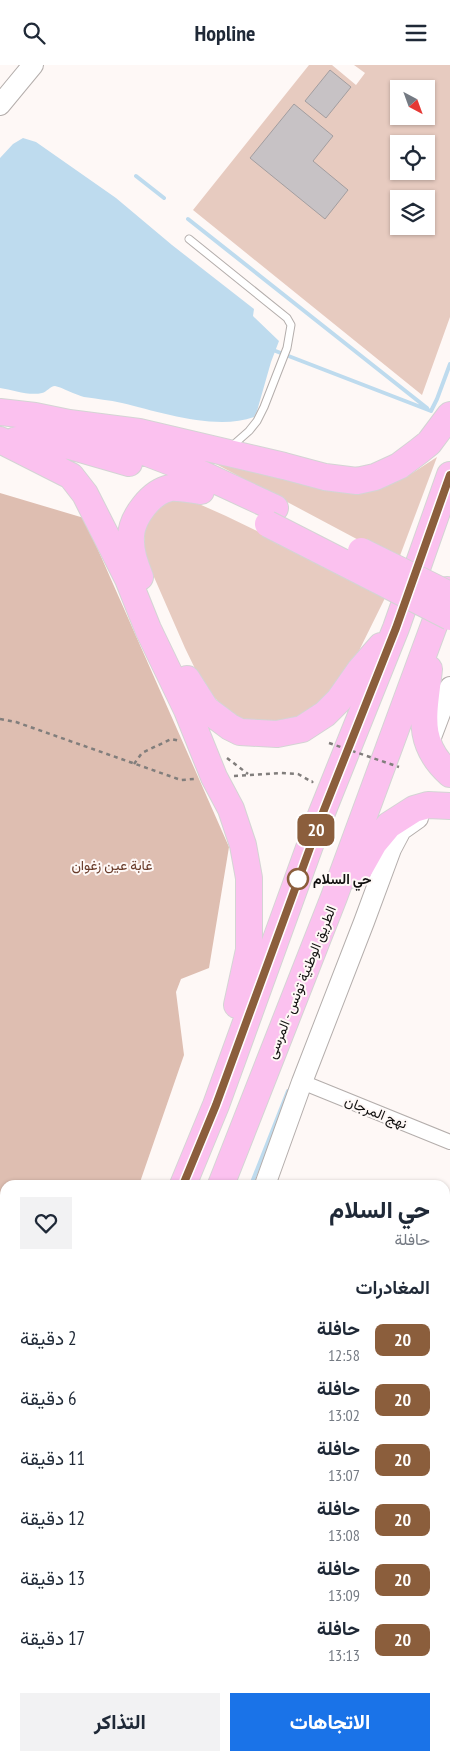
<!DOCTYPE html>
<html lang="ar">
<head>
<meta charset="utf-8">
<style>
  :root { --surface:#fff; --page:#f2f2f3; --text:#1f2937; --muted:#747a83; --accent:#1a73e8 }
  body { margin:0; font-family:"PT Sans Narrow",Vazirmatn,sans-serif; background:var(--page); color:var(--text); direction:rtl; height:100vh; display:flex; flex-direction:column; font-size:19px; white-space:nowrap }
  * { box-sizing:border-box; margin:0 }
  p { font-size:16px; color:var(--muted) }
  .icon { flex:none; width:28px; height:28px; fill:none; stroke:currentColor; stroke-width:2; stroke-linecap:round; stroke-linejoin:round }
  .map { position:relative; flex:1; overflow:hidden; direction:ltr }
  .side { position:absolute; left:0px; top:1115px; width:450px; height:581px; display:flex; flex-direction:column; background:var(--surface); border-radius:15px 15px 0 0; box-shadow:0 1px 4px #0004; direction:rtl }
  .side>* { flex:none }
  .badge { padding:0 10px; border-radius:8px; font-size:18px; line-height:32px }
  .needle { width:32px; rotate:139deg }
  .tools { position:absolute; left:390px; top:15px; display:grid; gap:10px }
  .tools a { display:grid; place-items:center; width:45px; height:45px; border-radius:0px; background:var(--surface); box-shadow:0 1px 4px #0004; font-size:25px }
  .map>.badge { position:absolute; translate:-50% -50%; box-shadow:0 0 0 2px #fff }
  h2 { padding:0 20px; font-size:19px; line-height:45px }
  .round { display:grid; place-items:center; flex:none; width:52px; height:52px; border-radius:0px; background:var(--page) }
  .overview { display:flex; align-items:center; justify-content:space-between; height:85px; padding:0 20px }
  h1 { font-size:24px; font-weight:800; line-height:38px }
  .cta { display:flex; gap:10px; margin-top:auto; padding:10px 20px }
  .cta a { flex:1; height:58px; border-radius:0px; background:var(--accent); color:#fff; font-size:20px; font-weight:800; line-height:58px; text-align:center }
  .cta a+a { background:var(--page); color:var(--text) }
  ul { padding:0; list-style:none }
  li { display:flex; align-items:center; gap:15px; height:60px; padding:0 20px }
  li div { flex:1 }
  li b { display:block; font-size:19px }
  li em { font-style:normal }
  li .badge { min-width:55px; font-weight:700; text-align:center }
  header { display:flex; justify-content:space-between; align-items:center; height:65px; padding:0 20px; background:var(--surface); font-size:22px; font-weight:800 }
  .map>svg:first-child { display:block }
  .green { fill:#e7cbc0; fill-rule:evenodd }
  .forest { fill:#debeb1 }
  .water { fill:#bedbee }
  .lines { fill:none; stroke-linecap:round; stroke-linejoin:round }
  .stream { stroke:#bedbee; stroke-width:4 }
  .building { fill:#c7c2c5; stroke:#a29d9f }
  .lane-casing { stroke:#b4aeac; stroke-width:9 }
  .street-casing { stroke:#b4aeac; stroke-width:16 }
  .secondary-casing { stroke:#b4aeac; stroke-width:22 }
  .highway-casing { stroke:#d4d4d4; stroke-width:28 }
  .path { stroke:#817e7c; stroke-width:2.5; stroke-dasharray:4 4; stroke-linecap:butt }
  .lane { stroke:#fff; stroke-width:7 }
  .street { stroke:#fff; stroke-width:14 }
  .secondary { stroke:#fff; stroke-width:20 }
  .highway { stroke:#fbc1ef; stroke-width:26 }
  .highway-bridge-casing { stroke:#d4d4d4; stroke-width:28; stroke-linecap:butt }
  .path-bridge { stroke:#817e7c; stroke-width:2.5; stroke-dasharray:4 4; stroke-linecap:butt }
  .highway-bridge { stroke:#fbc1ef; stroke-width:26 }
  .line-casing { stroke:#fff; stroke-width:11 }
  .line { stroke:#8b5e3c; stroke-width:8 }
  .stop-dot { fill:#fff; stroke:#8b5e3c; stroke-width:2.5 }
  .labels { text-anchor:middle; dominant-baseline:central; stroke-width:4; stroke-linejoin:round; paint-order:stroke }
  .park-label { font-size:14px; fill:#673927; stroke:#fef8f6 }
  .stop-label { font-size:14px; font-weight:bold; fill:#121110; stroke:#fef8f6; text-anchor:start }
  .street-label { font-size:14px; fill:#121110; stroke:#fef8f6 }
</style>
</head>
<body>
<header><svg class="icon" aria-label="menu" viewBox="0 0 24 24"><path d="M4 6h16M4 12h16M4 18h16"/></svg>Hopline<svg class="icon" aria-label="search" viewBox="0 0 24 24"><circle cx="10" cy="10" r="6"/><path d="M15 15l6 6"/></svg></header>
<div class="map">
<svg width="450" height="1696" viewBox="0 0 450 1696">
  <rect width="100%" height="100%" fill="#fef8f6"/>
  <path class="green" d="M309 0H332L356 20 365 8 354 0H450V252L422 330 193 145ZM399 24H426V51H399ZM399 79H426V106H399ZM399 134H426V161H399Z
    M437 392 398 496 214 398 355 423 387 421 414 407Z
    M170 433 190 435 226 451 286 480 385 533 350 604 331 631 293 658H257L236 652 217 635 202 618 185 583 147 496 144 480 146 456Z"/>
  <path class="forest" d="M0 428 84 453 229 782 209 903 181 914 176 927 184 990 139 1120H5V1492L0 1505Z"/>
  <path class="water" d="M23 73 36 77 116 133 172 180 254 244 253 251 279 276 271 297 257 346 254 352C216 366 160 347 122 338 109 335 97 334 84 332 76 330 61 322 55 321 50 321 47 327 42 328 29 331 13 325 0 323V93L13 79Z"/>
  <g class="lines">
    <path class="stream" d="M136 111 164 133
      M188 154 427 343
      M273 285 431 346
      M431 346 437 334 450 299
      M251 1120 288 1026"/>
  </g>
  <path class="building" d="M330 5 351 22 326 53 305 36Z
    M294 39 333 71 313 96 348 125 325 154 250 93Z
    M445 1534 450 1536V1559L448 1562 445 1561Z
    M445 1668 450 1670V1696H384L387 1691H445Z"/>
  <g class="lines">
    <g class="lane-casing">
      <path id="lane" d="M189 174 287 253 291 260 287 283 264 342 257 356 249 366 232 381"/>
    </g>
    <g class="street-casing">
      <path id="street" d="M302 1017 450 1077
        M445 1330 450 1315
        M445 1352 450 1353
        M445 1468 450 1469
        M445 1582 450 1584
        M148 1696 150 1691
        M342 1696 343 1691"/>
    </g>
    <g class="secondary-casing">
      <path id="secondary" d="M0 40 33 0
        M428 680 450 622
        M265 1120 302 1017 364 857 391 784 401 765 418 753
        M36 1696 38 1691"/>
    </g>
    <g class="highway-casing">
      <path id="highway" d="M0 347 35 351 69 358 202 409 275 443
        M69 358 139 367 284 401 325 412 357 416 375 412 399 401 419 386 429 378 450 350
        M0 375 71 411 85 429 128 514 148 564 187 645 214 712 231 744 243 780 249 813V885L237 940
        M16 375 70 381 129 398
        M140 512C135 499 130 486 131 471 132 452 151 427 170 423 179 422 192 425 201 426
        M429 604C425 646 414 677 450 709
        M187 614 206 644 230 662 240 667 277 669 302 664 325 649 339 635 360 605 381 581
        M356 810 374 778 389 760 414 744 428 740 450 741
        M183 1120 216 1040 321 750 396 563 450 410
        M221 1120 334 832 447 525
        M0 1580 5 1567
        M0 1673 5 1661"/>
    </g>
    <path class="path" d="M0 654 16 657 181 715 194 714
      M227 693 248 709
      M134 699 142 688 171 674 180 676
      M234 711 280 708 298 709 312 717 313 716"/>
    <use href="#lane" class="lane"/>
    <use href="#street" class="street"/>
    <use href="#secondary" class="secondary"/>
    <use href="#highway" class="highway"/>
    <g class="highway-bridge-casing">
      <path id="highway-bridge" d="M268 459 450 552
        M361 486 450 530"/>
    </g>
    <path class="path-bridge" d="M329 678 399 702"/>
    <use href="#highway-bridge" class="highway-bridge"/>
  </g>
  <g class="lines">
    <g class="line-casing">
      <path id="line" d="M183 1120 216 1040 322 750 396 563 450 410"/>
    </g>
    <use href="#line" class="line"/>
  </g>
  <circle class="stop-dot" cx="298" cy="814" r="10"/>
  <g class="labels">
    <g class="park-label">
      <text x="112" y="800">غابة عين زغوان</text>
    </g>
    <g class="stop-label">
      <text x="313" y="814">حي السلام</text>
    </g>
    <g class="street-label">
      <text transform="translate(301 917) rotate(-68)">الطريق الوطنية تونس - المرسى</text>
      <text transform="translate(376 1047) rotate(22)">نهج المرجان</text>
    </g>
  </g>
</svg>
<div class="tools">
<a><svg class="needle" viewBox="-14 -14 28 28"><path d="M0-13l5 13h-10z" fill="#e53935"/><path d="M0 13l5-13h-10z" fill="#747a83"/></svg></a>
<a><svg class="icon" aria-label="locate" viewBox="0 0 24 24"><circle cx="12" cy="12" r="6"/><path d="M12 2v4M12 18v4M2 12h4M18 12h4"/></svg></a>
<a><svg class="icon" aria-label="layers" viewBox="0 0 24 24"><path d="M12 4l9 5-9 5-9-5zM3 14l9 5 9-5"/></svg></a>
</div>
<b class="badge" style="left:316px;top:765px;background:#8b5e3c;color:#fff">20</b>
<section class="side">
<div class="overview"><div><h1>حي السلام</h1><p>حافلة</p></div><a class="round"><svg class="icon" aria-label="heart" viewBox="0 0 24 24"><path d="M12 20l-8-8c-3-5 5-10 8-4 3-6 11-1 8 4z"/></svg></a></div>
<h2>المغادرات</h2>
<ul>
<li><span class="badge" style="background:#8b5e3c;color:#fff">20</span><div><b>حافلة</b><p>12:58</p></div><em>2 دقيقة</em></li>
<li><span class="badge" style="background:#8b5e3c;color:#fff">20</span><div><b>حافلة</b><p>13:02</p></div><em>6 دقيقة</em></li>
<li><span class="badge" style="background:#8b5e3c;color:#fff">20</span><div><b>حافلة</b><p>13:07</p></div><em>11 دقيقة</em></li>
<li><span class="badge" style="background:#8b5e3c;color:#fff">20</span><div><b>حافلة</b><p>13:08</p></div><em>12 دقيقة</em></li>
<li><span class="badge" style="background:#8b5e3c;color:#fff">20</span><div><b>حافلة</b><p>13:09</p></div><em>13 دقيقة</em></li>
<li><span class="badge" style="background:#8b5e3c;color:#fff">20</span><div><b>حافلة</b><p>13:13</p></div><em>17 دقيقة</em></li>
</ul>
<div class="cta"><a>الاتجاهات</a><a>التذاكر</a></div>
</section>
</div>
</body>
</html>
